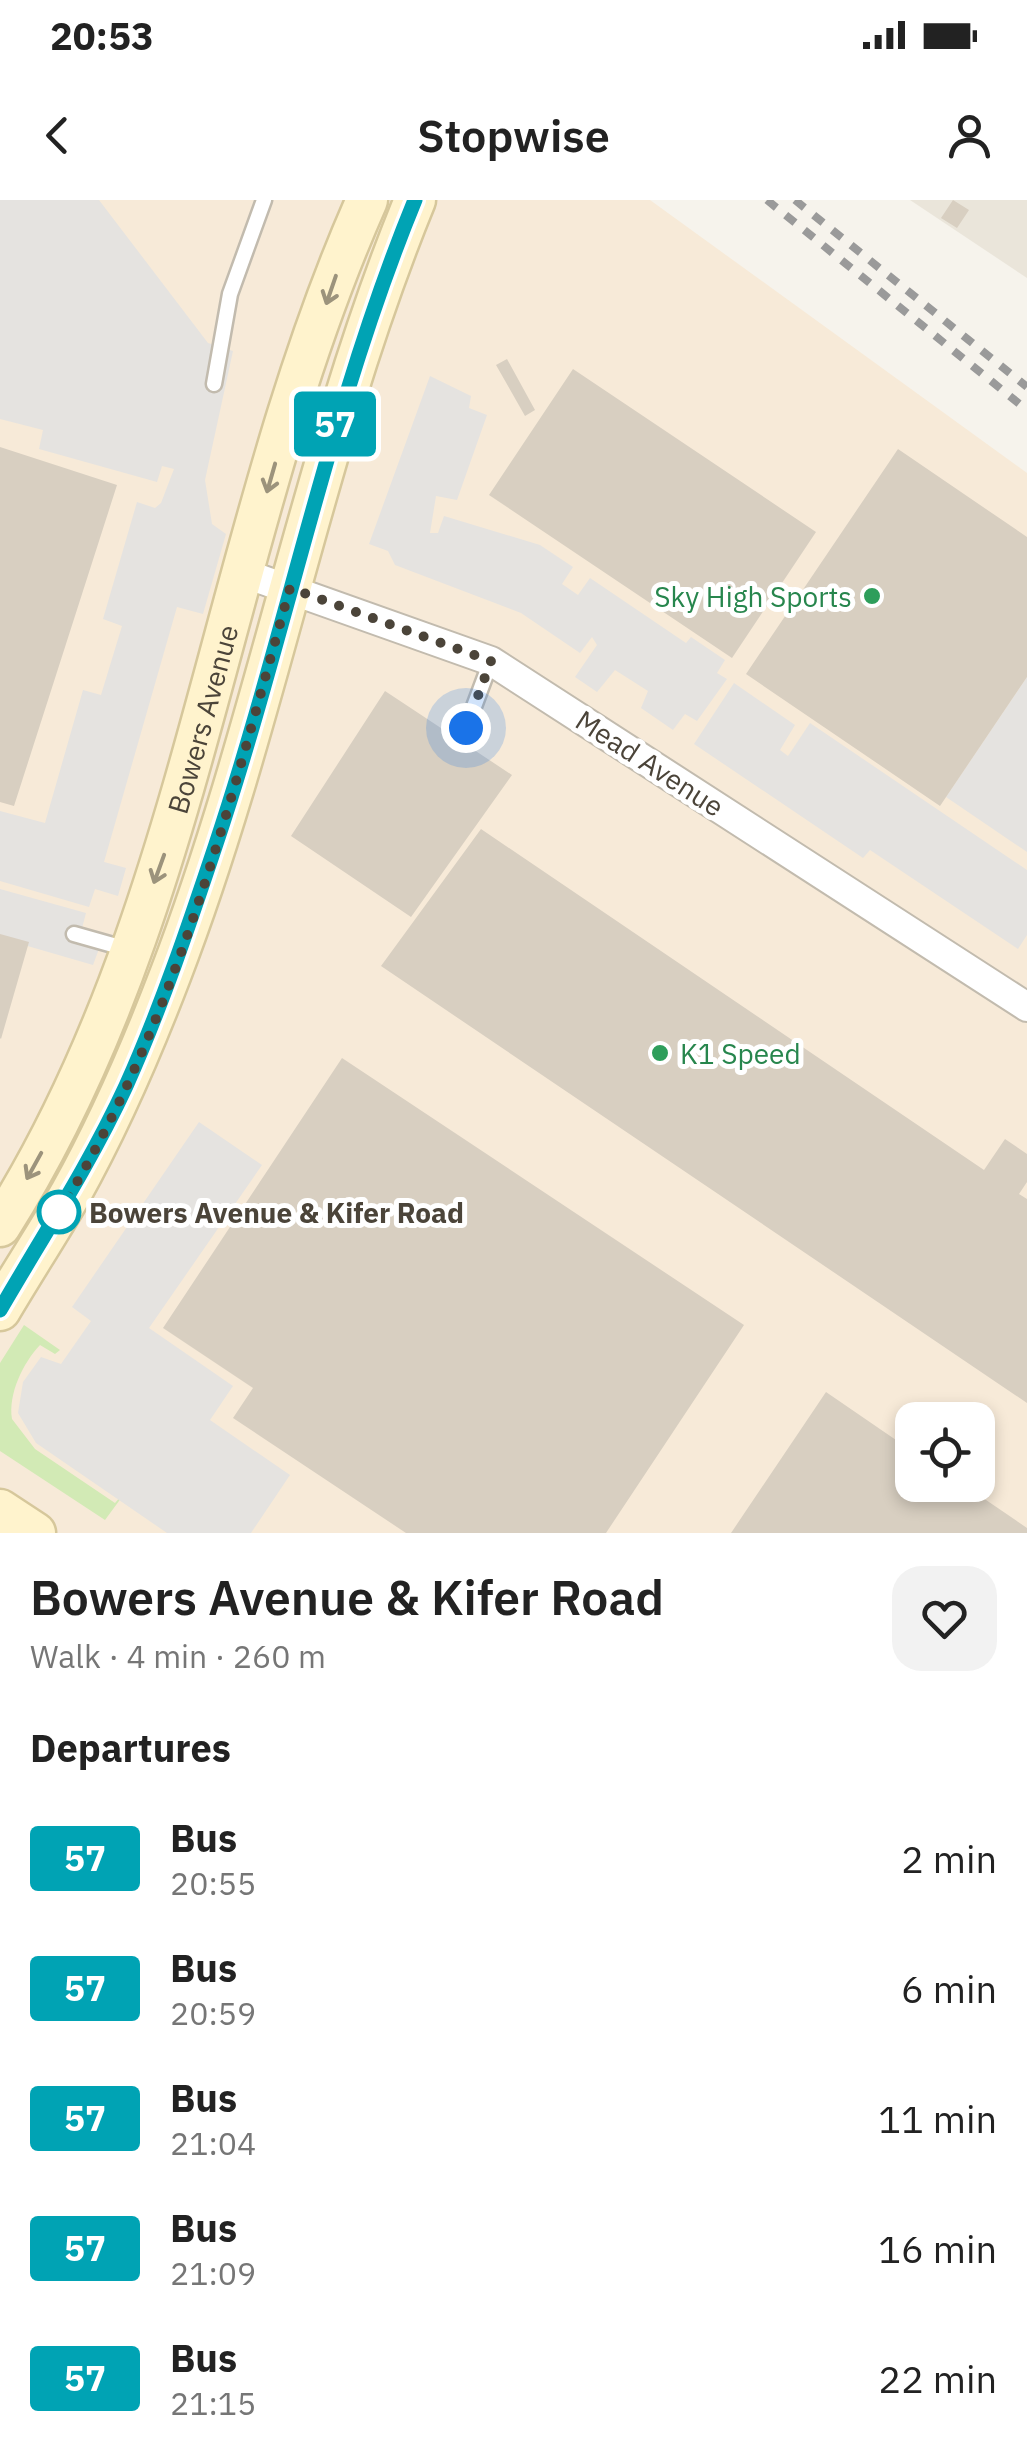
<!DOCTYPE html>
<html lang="en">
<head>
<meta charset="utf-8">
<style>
  :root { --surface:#fff; --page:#f2f2f2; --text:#222; --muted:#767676 }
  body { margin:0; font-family:"IBM Plex Sans",sans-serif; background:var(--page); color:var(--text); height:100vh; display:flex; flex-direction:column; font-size:38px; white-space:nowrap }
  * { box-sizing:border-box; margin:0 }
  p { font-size:32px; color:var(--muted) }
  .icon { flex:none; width:55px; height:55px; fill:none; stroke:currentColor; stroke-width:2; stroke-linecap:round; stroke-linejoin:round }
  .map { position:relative; height:1333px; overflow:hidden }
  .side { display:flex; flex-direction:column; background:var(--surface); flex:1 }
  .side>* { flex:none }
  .badge { padding:0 20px; border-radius:8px; font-size:35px; line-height:65px }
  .tools { position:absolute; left:895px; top:1202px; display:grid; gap:20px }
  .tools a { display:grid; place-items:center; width:100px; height:100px; border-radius:20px; background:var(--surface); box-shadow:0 5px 15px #0003; font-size:50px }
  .you { position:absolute; width:50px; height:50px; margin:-25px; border:8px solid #fff; border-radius:50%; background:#1a73e8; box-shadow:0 0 0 15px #1a73e833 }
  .map>.badge { position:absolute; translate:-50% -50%; box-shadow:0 0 0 5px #fff }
  h2 { padding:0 30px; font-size:38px; line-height:90px }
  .round { display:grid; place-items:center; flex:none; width:105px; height:105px; border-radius:30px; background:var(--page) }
  .head { display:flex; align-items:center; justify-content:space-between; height:170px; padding:0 30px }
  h1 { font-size:48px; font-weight:600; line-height:75px }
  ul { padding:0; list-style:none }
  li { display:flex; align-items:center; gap:30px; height:130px; padding:0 30px }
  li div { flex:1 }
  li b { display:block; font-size:38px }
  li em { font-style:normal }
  li .badge { min-width:110px; font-weight:700; text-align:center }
  .status { display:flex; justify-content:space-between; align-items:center; height:70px; padding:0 50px; background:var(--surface); direction:ltr }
  .status svg { height:28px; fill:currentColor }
  header { display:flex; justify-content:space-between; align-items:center; height:130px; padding:0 30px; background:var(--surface); font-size:45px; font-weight:600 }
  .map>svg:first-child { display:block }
  .residential { fill:#eae5da }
  .commercial { fill:#f7ead8; fill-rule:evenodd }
  .green { fill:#d2eab5 }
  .parking { fill:#e5e3e0 }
  .building { fill:#d8cfc1 }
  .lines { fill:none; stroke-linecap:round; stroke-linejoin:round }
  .service-casing { stroke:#c2bbae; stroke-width:19 }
  .minor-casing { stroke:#c2bbae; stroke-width:32 }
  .secondary-casing { stroke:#d6c79b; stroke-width:45 }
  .service { stroke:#fff; stroke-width:14 }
  .minor { stroke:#fff; stroke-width:28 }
  .secondary { stroke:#fff3cd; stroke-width:40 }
  .rail { stroke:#9a9a9a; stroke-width:8; stroke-dasharray:12 12; stroke-linecap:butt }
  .oneway { stroke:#9c937c }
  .line-casing { stroke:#fff; stroke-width:22 }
  .line { stroke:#00a3b4; stroke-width:15 }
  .walk { stroke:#4b4439; stroke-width:10; stroke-dasharray:0 18 }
  .leisure-dot { fill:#2e9e5b; stroke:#fff; stroke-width:4 }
  .stop-dot { fill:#fff; stroke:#00a3b4; stroke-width:5 }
  .labels { text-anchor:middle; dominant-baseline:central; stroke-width:10; stroke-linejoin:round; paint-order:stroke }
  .leisure-label { font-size:28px; fill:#27864d; stroke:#fff; text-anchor:end }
  .street-label { font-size:28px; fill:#4b4439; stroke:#fff }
  .stop-label { font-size:28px; font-weight:bold; fill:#4b4439; stroke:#fff; text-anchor:start }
</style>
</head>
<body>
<div class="status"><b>20:53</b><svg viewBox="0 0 49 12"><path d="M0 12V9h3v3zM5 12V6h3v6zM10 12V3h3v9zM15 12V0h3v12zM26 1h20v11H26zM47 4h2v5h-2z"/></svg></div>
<header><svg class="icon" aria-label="back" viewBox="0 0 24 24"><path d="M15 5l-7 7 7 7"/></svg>Stopwise<svg class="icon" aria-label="person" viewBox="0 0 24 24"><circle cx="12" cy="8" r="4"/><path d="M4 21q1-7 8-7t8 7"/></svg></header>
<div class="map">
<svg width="1027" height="1333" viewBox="0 0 1027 1333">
  <rect width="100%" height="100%" fill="#f6f3ec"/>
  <path class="residential" d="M910 0H1027V78Z"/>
  <path class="commercial" d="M0 0H650L1027 273V1333H0ZM912 1220H978V1285H912Z"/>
  <path class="green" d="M24 1125 60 1150 55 1154 40 1145C23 1163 8 1194 12 1219L35 1249 115 1303 130 1286 105 1320 0 1251V1163Z"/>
  <path class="parking" d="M0 0H99L208 143 233 151 205 280 212 324 226 334 203 414 177 407 104 662 126 668 118 696 95 689 89 707 0 681V611L45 623 83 490 101 495 122 426 103 419 137 302 155 308 161 303 174 269 162 266 157 282 39 249 43 230 0 219Z
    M430 176 471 196 469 208 487 215 457 300 436 296 430 333H438L444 316 540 345 573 367 562 384 578 395 590 378 686 443 691 437 725 460 717 473 727 479 697 521 685 514 673 530 641 508 648 491 615 470 597 492 575 477 597 445 592 437 580 453 521 413 395 365 388 351 369 344Z
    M1027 477V652L946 597Z
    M734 483 795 525 780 550 788 556 810 523 1027 670V735L1018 749 870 650 863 658 694 544Z
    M0 689 86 713 81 732 103 738 93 765 0 738Z
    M199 922 262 965 149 1128 233 1186 210 1220 290 1275 251 1333H167L36 1243 18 1213 23 1182 41 1157 61 1164 91 1121 72 1107Z"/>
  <path class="building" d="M953 0 969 10 957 28 941 18Z
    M507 159 535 210 525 216 496 165Z
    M573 169 816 332 732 458 489 295Z
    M0 247 117 285 14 606 0 602Z
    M898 249 1027 337V477L940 606 746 474Z
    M385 491 512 575 411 717 291 636Z
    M481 629 984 970 1005 939 1027 954V982L1019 994 1027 999V1203L381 766Z
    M0 734 29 742 1 839 0 838Z
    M342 858 744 1125 606 1333H406L233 1218 253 1188 163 1128Z
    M826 1192 912 1251V1285H964L1027 1328V1333H731Z"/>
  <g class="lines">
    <g class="service-casing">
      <path id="service" d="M214 184 230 94 264 0
        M466 528 491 461
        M74 734 127 749"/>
    </g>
    <g class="minor-casing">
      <path id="minor" d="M246 374 491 461 1027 807"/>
    </g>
    <g class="secondary-casing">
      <g id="secondary">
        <path id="s1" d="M0 1026C198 714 219 332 367 0"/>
        <path d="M0 1110C23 1071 48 1033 71 993 110 923 142 849 171 773 268 520 312 251 415 0"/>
        <path d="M0 1310 35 1333"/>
      </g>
    </g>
    <use href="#service" class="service"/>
    <use href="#minor" class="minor"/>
    <use href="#secondary" class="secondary"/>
    <path class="rail" d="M767 0 1027 210
      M795 0 1027 187"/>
  </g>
  <defs><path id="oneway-shaft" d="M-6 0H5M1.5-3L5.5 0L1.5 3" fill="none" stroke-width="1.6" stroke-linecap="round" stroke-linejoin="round" transform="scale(2.5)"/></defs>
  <g class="oneway">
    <use href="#oneway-shaft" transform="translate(331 90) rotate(109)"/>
    <use href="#oneway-shaft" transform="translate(271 278) rotate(106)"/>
    <use href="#oneway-shaft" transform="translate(159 669) rotate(110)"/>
    <use href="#oneway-shaft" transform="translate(34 966) rotate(119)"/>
  </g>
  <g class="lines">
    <g class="line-casing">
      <path id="line" d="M0 1110C43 1036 90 964 126 886 161 808 189 725 216 644 287 431 329 209 415 0"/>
    </g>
    <use href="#line" class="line"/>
    <path class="walk" d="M59 1012C176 825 231 599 290 388L491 461 466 528"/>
  </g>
  <g class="leisure-dot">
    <circle cx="872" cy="396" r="10"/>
    <circle cx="660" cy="853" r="10"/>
  </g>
  <circle class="stop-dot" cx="59" cy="1012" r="20"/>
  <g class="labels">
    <g class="leisure-label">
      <text x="852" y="396">Sky High Sports</text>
      <text x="680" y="853" text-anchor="start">K1 Speed</text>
    </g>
    <g class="street-label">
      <text stroke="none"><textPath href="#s1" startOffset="548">Bowers Avenue</textPath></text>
      <text transform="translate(650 563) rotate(33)">Mead Avenue</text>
    </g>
    <g class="stop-label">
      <text x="89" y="1012">Bowers Avenue &amp; Kifer Road</text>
    </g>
  </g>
</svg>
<div class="tools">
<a><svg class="icon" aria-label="locate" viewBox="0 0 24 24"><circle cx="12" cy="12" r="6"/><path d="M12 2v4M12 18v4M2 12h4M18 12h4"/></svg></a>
</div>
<div class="you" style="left:466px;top:528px"></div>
<b class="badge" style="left:335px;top:224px;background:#00a3b4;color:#fff">57</b>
</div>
<section class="side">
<div class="head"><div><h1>Bowers Avenue &amp; Kifer Road</h1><p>Walk · 4 min · 260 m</p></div><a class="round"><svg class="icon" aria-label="heart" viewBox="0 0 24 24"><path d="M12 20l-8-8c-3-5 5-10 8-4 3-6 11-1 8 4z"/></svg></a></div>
<h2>Departures</h2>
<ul>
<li><span class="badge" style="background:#00a3b4;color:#fff">57</span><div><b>Bus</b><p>20:55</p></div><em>2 min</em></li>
<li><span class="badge" style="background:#00a3b4;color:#fff">57</span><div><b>Bus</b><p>20:59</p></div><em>6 min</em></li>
<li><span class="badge" style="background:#00a3b4;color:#fff">57</span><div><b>Bus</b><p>21:04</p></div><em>11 min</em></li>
<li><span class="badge" style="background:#00a3b4;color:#fff">57</span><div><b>Bus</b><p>21:09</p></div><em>16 min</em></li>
<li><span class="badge" style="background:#00a3b4;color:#fff">57</span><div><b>Bus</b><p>21:15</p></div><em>22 min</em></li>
</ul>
</section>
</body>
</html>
